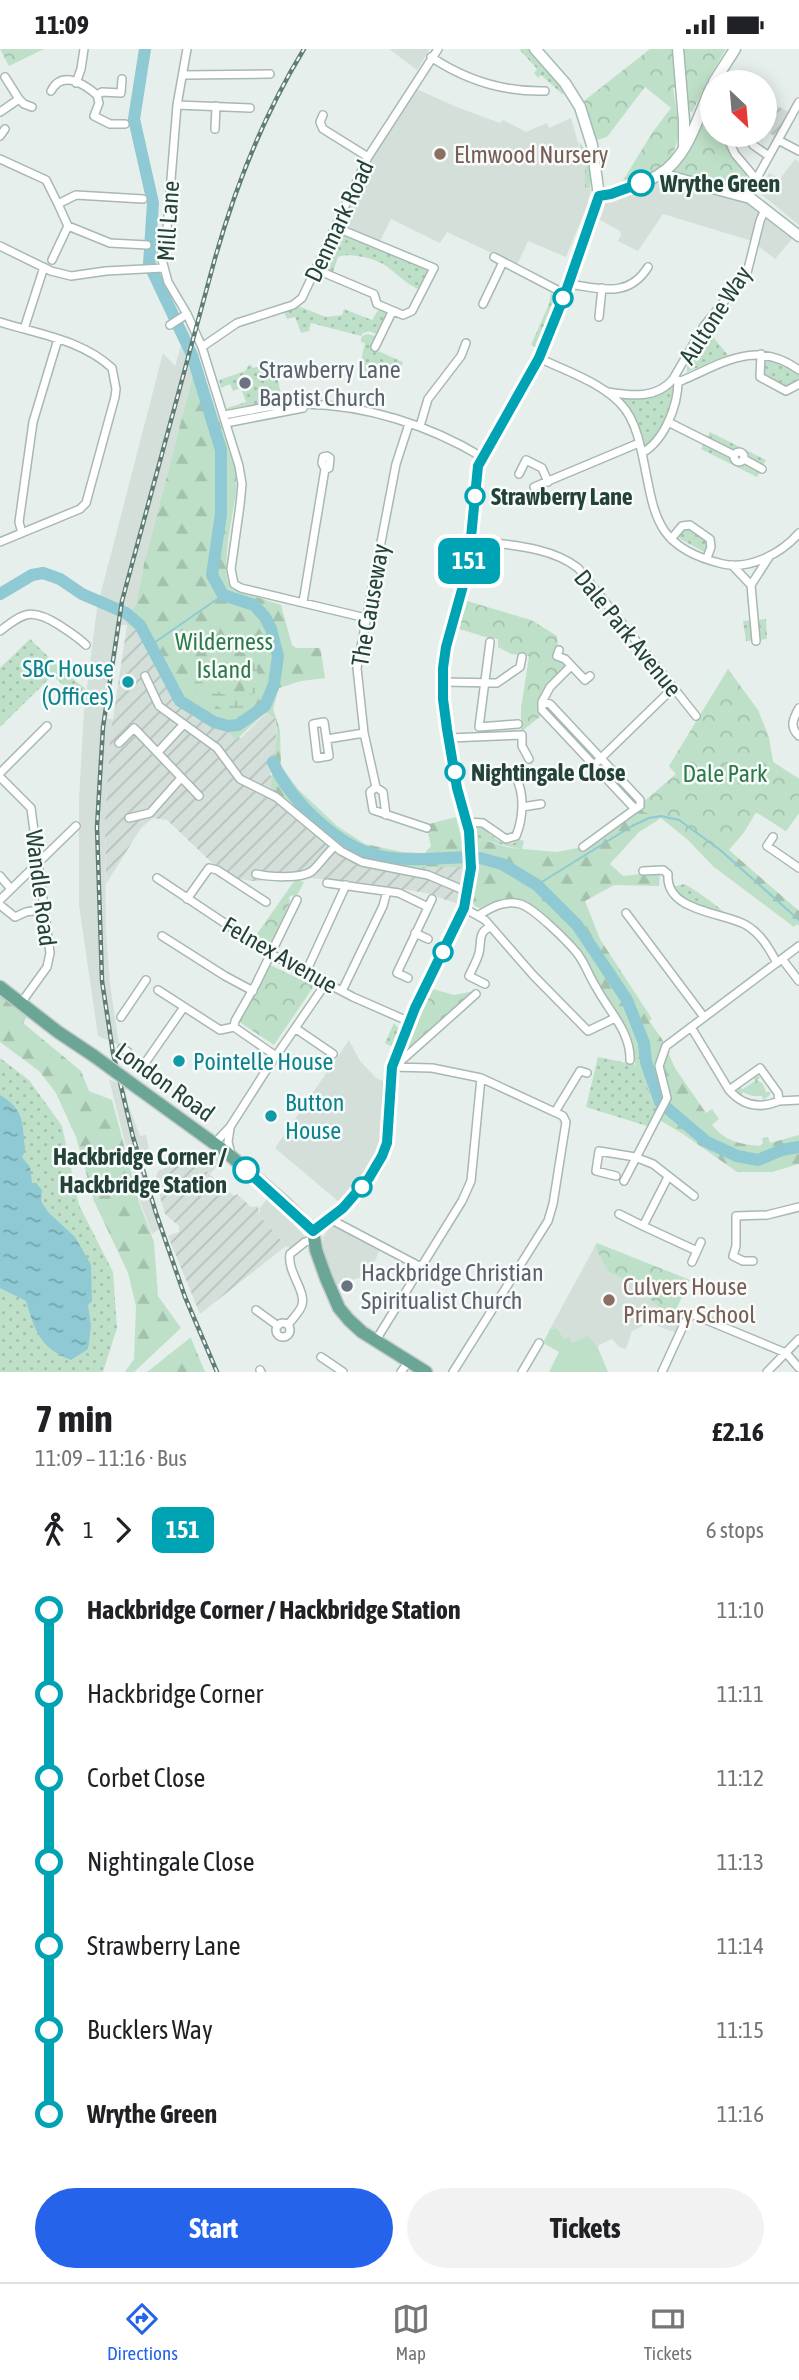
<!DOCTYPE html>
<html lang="en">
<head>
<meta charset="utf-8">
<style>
  :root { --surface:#fff; --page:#f2f2f2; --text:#202124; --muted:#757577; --line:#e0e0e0; --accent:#2563eb }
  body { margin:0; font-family:"Asap Condensed",sans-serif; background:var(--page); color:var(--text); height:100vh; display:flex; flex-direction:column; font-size:26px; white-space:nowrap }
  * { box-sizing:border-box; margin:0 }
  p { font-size:23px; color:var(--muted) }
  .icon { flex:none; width:38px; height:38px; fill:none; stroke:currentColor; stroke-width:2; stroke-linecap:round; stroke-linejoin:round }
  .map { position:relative; height:1323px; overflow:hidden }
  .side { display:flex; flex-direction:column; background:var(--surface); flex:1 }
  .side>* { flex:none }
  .badge { padding:0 14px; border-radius:10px; font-size:24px; line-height:46px }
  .needle { width:46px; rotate:154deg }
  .tools { position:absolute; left:700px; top:21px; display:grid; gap:14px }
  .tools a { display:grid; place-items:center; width:77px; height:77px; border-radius:50%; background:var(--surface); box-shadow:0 4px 18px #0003; font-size:35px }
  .map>.badge { position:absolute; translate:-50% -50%; box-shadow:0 0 0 4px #fff }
  .legs { display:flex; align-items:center; gap:10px; height:77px; padding:0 35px; font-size:23px }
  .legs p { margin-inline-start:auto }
  .head { display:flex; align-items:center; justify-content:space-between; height:119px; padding:0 35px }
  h1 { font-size:38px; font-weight:700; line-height:52px }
  .primary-button { display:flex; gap:14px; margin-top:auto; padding:14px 35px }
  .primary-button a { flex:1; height:80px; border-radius:42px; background:var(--accent); color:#fff; font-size:28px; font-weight:700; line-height:80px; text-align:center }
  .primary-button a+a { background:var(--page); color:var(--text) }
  ul { padding:0 35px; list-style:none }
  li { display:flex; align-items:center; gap:24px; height:84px; font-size:26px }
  li i { display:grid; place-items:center; width:10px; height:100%; margin:0 9px; background:currentColor }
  li i::after { content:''; width:18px; height:18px; margin:-9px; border:5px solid; border-radius:50%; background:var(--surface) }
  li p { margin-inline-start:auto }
  li:first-child i { background:linear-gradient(#0000 50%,currentColor 0) }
  li:last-child i { background:linear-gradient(currentColor 50%,#0000 0) }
  .status { display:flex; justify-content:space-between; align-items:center; height:49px; padding:0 35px; background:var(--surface); direction:ltr }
  .status svg { height:19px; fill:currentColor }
  .tabs { display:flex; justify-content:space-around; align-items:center; height:98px; border-top:2px solid var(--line); background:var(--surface); font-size:19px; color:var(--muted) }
  .tabs a { display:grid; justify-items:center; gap:4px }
  .tabs .current { color:var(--accent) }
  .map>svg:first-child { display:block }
  .built { fill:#d4dfda }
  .industrial { fill:url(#industrial-furrows) }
  .grass { fill:url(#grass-dots) }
  .forest { fill:url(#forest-firs) }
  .wetland { fill:url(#wetland-marsh) }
  .park { fill:url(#park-crowns) }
  .pitch { fill:#bfe0c8 }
  .water { fill:url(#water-ripples) }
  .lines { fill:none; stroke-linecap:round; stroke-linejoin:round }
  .stream { stroke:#8ec9d4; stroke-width:2 }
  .river { stroke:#8ec9d4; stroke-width:12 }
  .street-casing { stroke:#a8b8b2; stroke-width:10 }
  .secondary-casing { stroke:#a4bbb3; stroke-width:13 }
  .primary-casing { stroke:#c2cac8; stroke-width:15 }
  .street { stroke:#fff; stroke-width:7 }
  .secondary { stroke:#fff; stroke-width:10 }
  .primary { stroke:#6aa596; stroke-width:12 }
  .rail-casing { stroke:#5f7d75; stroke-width:4.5 }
  .rail { stroke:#f7fbf9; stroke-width:2; stroke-dasharray:5; stroke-linecap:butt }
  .primary-bridge-casing { stroke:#c2cac8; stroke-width:15; stroke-linecap:butt }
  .primary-bridge { stroke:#6aa596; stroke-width:12 }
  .line-1-casing { stroke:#fff; stroke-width:16 }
  .line-1 { stroke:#00a3b4; stroke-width:10 }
  .education-dot { fill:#8d6e63; stroke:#f7fbf9; stroke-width:2.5 }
  .stop-1-dot { fill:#fff; stroke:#00a3b4; stroke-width:3.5 }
  .worship-dot { fill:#6b7280; stroke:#f7fbf9; stroke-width:2.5 }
  .culture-dot { fill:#0f9aa8; stroke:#f7fbf9; stroke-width:2.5 }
  .labels { text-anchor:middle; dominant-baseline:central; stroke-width:5; stroke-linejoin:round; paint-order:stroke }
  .education-label { font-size:24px; fill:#785e54; stroke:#f7fbf9; text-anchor:start }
  .stop-label { font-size:24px; font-weight:bold; fill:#24423a; stroke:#f7fbf9; text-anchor:start }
  .street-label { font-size:24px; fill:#24423a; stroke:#f7fbf9 }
  .worship-label { font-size:24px; fill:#5b616d; stroke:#f7fbf9; text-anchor:start }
  .park-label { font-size:24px; fill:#2d7a4b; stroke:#f7fbf9 }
  .culture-label { font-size:24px; fill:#0d838f; stroke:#f7fbf9; text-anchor:start }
</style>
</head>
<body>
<div class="status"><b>11:09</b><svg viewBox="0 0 49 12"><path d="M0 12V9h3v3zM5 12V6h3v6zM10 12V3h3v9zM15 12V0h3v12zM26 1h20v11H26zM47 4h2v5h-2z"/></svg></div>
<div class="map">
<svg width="799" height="1323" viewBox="0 0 799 1323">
  <defs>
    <pattern id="industrial-furrows" width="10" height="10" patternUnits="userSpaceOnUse" patternTransform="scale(1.75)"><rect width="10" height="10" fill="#d4dfda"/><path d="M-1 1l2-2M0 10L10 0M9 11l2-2" fill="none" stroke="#b6c1bc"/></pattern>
    <pattern id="grass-dots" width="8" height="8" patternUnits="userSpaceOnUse" patternTransform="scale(1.75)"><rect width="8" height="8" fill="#bfe0c8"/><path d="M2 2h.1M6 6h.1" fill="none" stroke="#a4c1ad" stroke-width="1.8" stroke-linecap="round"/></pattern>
    <pattern id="forest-firs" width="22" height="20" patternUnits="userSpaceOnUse" patternTransform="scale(1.75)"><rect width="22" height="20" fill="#bfe0c8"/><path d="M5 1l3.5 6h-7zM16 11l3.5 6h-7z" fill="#a4c1ad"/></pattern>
    <pattern id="wetland-marsh" width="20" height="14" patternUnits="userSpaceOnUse" patternTransform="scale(1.75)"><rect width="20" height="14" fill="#bfe0c8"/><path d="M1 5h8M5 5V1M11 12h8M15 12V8" fill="none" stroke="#a4c1ad"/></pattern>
    <pattern id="park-crowns" width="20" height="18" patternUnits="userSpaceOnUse" patternTransform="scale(1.75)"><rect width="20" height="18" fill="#bfe0c8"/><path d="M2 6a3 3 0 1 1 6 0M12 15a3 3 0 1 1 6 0" fill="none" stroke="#a4c1ad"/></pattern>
    <pattern id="water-ripples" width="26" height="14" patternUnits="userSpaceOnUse" patternTransform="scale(1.75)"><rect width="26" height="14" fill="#8ec9d4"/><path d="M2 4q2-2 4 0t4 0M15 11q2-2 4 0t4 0" fill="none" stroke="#74a5ad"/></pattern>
  </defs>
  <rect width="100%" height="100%" fill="#e6efeb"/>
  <path class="built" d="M389 0H430L417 21Z
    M414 39 459 59 500 74 503 71 526 83 547 74 549 79 571 69 585 118V139L591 140 587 157 566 208 528 192 517 216 447 183 440 194 391 170 379 194 338 177 371 107Z
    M795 110 799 113V176L762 146 761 138 769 124 780 130Z
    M655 132 670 134 747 153 792 190 775 210 752 192 663 165 638 202 618 192 621 186 620 182 600 171 606 152Z
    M181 297 198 307 144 515 136 555 131 562 127 576H121L107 669 114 671 110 689 105 772 106 883 110 935 119 996 98 987 79 856V750L84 662 97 559 163 304 175 317Z
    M349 991 360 1012 376 1029 383 1032 381 1092 369 1118 339 1153 275 1099Z
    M109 1030 125 1038 128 1055 140 1087 146 1086 149 1100 144 1102 145 1119 161 1179 152 1185 139 1150Z
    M213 1102 225 1108 210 1125 205 1121 200 1123 193 1107Z
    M270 1146 305 1188 293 1201 286 1197 259 1166 260 1159Z
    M333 1174 380 1200 369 1226 335 1236 323 1202V1188Z
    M595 1197 608 1223 630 1233 672 1269 682 1280 680 1285 649 1274 632 1282 626 1300 619 1298 612 1290 599 1296 598 1299 591 1292 572 1294 564 1290 557 1279 550 1280Z"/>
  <path class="industrial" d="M765 50 790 64 777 88 765 82Z
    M154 180H163L156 216H153Z
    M127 576 136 581 148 592 175 652 195 669 241 689 267 663 276 670V707L270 726 386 818H464L458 855 426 844 352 832 307 829 252 832 227 828 167 771 153 769 141 779 106 835 105 772 110 689Z
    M193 1107 200 1123 204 1120 234 1147 237 1145 251 1158 258 1157 259 1166 286 1197 200 1265 168 1187 179 1183V1177L165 1165 155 1131 158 1122Z"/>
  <path class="grass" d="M519 0H535L568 41 562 45 541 26 538 29 534 24 537 20Z
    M579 93C591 105 592 122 590 139H585V118Z
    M336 180 432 221 421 241C406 236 396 223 383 215 373 209 348 203 338 208L332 226 317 219Z
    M551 244 557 249 537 299 531 296 549 255Z
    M295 256 326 268 342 266 344 260 372 271 380 258 391 263 379 286 368 282 362 285 361 287 311 274 309 282 301 284 295 268 287 270 283 261Z
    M708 282 728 306 687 323V318Z
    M368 285 378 288 374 298 378 300V302L403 313 397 328 359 321 365 294 361 293 362 287Z
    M762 306 778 311 799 323V333L790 340 761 327Z
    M274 312 283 355 228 364 227 359 246 353 241 339 233 342 230 335 221 339 219 331 245 322 250 315 253 319Z
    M672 338H674L675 342 664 372 648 396H644L623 352V350L657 346Z
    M710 383 766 411 757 428 701 400Z
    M687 477 710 494 706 504 675 487Z
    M766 570 767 590 746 592 743 572Z
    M30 590 63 622 87 641 84 658 53 626 0 678V619Z
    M476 776C492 781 496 800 516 793L517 790 524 792 522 800C507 799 490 789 476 792L473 777Z
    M684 835C692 838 722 860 728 867L684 853 673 838Z
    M394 974 399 980 395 999 385 994Z
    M598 1008 637 1016 651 1048 659 1057 650 1078 586 1058Z
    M0 1009 29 1031 62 1077 79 1156 113 1223 117 1279 103 1323H0Z"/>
  <path class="forest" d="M198 307 235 420C236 428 237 435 236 443 234 463 218 526 232 540L281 556 292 596 296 599H320L321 603 325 629 301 632 279 639 273 660 280 681 281 717 298 740 337 777 365 795 403 803 425 804 431 797 427 779 429 775 456 768 463 796 464 818H386L341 802 271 744C270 719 279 696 276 670L266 663 236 691C221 673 192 672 176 653 173 649 171 643 169 638 158 614 152 588 127 576L131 562 136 555 144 515Z
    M768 689 773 713 799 730V764L786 782 756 763 744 783 729 801 799 862V877L797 875 794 878 714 818 688 791 661 769 639 783 610 815 623 827 660 823 659 837 614 836 585 852 600 890 652 970 649 972 662 990 675 1019 706 1064 712 1060 719 1070 712 1076C725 1092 739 1095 760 1097L763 1094 762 1089 768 1088 770 1094 799 1086V1115L772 1123H737L683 1085 656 1069 659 1058 651 1048 635 1014 632 997 586 914 534 859 513 850 503 849 480 859 475 857 472 852 478 820 476 792 483 791 511 799 557 803 583 798 646 753 676 725 669 717 678 720 761 716Z
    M0 947 27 966 23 974 81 1022 89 1042 112 1051 139 1153 154 1193 158 1247 181 1279 134 1323H125L134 1310 136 1257 128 1224 94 1152 76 1088 56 1044 39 1022 0 993Z
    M191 1289 205 1323H147L190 1289Z"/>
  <path class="wetland" d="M261 596 257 616 258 642 251 646 245 643 244 639 248 598Z
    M196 631 243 655 244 659 238 665C222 664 205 648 191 638Z"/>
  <path class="park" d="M0 0H44L9 17Z
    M650 0H675L677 38 673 39C678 73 687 100 655 124 646 131 630 134 619 138L652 84 671 59 645 38 607 88 597 91 584 52Z
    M683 0H726L710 27 692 63 687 60Z
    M708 60 712 65V86H723L733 108 748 128 741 140 674 123 684 108Z
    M467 552 531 571 557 587 558 602 569 617 548 637 543 665 521 683V660L529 607 511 605 498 598V590C484 589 473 583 458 580Z
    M728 620 758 661 769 688 773 713 799 730V764L786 782 756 763 744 783 714 818 688 790 661 769 635 760 676 725 669 717Z
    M295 831 304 833 295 850 293 846 289 848 290 853 269 900 254 889Z
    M268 915 314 937 274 996 238 972Z
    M433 940 454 946 479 941 412 1001 407 995Z
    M758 1027 760 1028 757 1031 763 1035 766 1043H771L769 1047 763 1051 762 1047H752L743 1043 740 1047 737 1043 738 1038 743 1040 755 1032 753 1028Z
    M597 1194 690 1231 672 1269 630 1233 608 1223 595 1197Z"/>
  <path class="pitch" d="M557 1279 564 1290 569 1288 572 1294 588 1287 598 1299 608 1323H549L559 1303 543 1294 550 1280Z"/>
  <path class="water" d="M0 1046C20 1058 23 1069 24 1091 25 1099 26 1101 22 1108L30 1118 32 1134H36L42 1141 41 1152 48 1163 75 1188 91 1216 92 1252 88 1256 91 1277 88 1300 71 1311C40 1299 35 1282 26 1252L0 1239Z"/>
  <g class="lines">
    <path class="stream" d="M151 596 223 546
      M537 836 632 777 649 769 661 767 679 771 719 800 799 871"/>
    <path class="river" d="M0 545 32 526 43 524 60 530 82 545 126 564 140 576 180 652 214 673 228 677 238 676 265 657 274 635 278 607 271 580 265 568 254 556 223 546 212 526 221 465V401L192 306 149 215 153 154 134 70 145 0
      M273 713C290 751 338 799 380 807 408 813 438 809 466 808
      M480 809 502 815 537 836 577 876 627 951 644 994 646 1013 660 1053 707 1093 737 1107 758 1111 782 1101 799 1098"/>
    <g class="street-casing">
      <path id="street" d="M187 0 177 56 167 180 161 207 168 233 187 265 202 298 239 417 242 435 240 456 231 520 234 535 241 539 366 569
        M431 8C467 32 503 43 545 42
        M183 26 270 25
        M5 28 19 50
        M76 34 81 20 84 0
        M51 42C62 21 83 34 97 46L99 54 94 67 110 75H125
        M97 46 102 43 121 44 122 30
        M177 56 250 59
        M0 63 19 50 24 55 32 58
        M323 66 320 73 323 80 368 108
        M215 80 216 57
        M726 86 735 105 756 130
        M750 86 753 96 769 107
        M0 87 5 80
        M778 91 799 102
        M0 110 46 131 58 155 76 146 143 150
        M747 147 799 53
        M58 155 68 177 110 194 147 196
        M0 197 51 222 71 227 106 222 163 219
        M494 208 565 245
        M52 211 68 177
        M315 220 374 245 377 255 403 266 412 262 434 219 335 178
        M568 235C600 239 628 250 648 218
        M483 255 503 213
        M599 268 602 239
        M0 273C38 285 82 291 112 319L116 340 115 348 86 454 80 460 0 493
        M170 276 187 265
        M24 280 44 218
        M202 298 237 274 293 256 302 249 368 108 438 0
        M375 298 392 263
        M761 305 760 328 786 342 799 335
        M539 309C568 323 606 335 625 360 634 372 638 386 641 400 655 461 650 498 723 515 750 521 782 504 799 484
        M673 330 704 277 747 224 760 172 765 160
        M608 343C631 347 657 350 673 330L681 332C723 314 756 290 799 321
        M224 366C249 362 278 354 304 355 366 356 429 376 482 408
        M668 373 734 406
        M226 374 303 359
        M420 377 428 350 461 307 466 294
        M734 408a5 5 0 1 1 10 0a5 5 0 1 1-10 0Z
        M642 404C664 392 678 357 678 332
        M744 410 762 420
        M519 425 526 411 542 419 548 433
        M534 438 639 394
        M22 484 19 473 33 373 58 290
        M671 490 682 477 690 476 710 490 711 498 707 509
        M472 491C506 496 550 497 578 519L696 667
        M732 516 751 536
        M303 553 325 420 322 414 323 408 327 407 330 409 329 419 325 420
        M0 582C24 563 32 559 59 576 68 582 78 588 86 596
        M756 592 751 536 769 508
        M490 593 479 678 518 675
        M559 601 557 607 565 610 585 631 590 627
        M145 627 159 657 217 699 240 730 276 748 341 802 362 813 428 826 468 843
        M443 633 497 634 520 618 522 608
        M542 653 550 655 640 751V757L635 760 583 798
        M542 653V661L635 760
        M542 653 550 638 571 617
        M799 659C793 670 789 678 799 687
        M324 673 329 707 317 709 313 675Z
        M449 689 522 686V697L529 710
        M327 690 364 684
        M119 694 134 679 199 747
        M158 703 183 676
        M598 712 673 639
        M0 724 47 677
        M0 728 31 759 50 904 47 918 21 954
        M376 738 370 743 373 761 427 779
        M522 758 541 755
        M386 766 383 743 376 738 364 684 357 619 396 415 409 375
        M129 769 150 764 181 729
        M467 773 483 774 506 790 516 787C523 770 525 745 516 729
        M773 788 767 797 799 819
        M643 822 663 821 668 825C665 863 723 863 746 876 761 885 769 899 777 914
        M256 825C268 828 302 830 312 822 320 815 326 805 335 797
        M0 827 11 840
        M157 829 271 905 353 948 410 973
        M327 834 399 844 428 858
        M187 850 209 819 217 821 266 853
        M0 851 76 777
        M0 856 15 868 26 863 45 860
        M464 859 485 871 533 926 588 982 615 969
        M626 864 704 968
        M479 866C492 858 504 851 520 855 533 858 568 893 577 904 585 914 589 927 596 938 608 961 631 983 630 1011
        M415 884 428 890
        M162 887 225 927 253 942
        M782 910 799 932
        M306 923 346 836
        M408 929 397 924 432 850
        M485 935 469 927C472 920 477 912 479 904 482 893 477 884 490 878
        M158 941 220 981 234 978 273 1005 274 1009 230 1078 215 1094
        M342 942 383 857 387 842
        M121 968 146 931
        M234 978 235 972 256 935 297 851
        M691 978 729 1041C743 1057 760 1060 779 1052L778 1044 760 1019 729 1041
        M295 979 333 1005
        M122 999 128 1003V1009L143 1017 184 958
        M278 1004 326 934
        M392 1018 432 1019 481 1029 563 1067 566 1073 553 1155 548 1172 453 1323
        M399 1018 401 1012 476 945
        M779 1052 799 1051
        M555 1063 580 1022 587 1024
        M230 1079 228 1093 231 1105
        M616 1127 596 1122 599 1102 635 1108 653 1115 694 1147
        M668 1128 643 1177 697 1202
        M624 1132 667 1049 659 1017 666 997 799 897
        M619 1165 643 1177
        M330 1170 421 1218
        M753 1212H743L733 1207 736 1197V1167L767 1166 799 1158
        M692 1213 701 1193
        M256 1261 278 1277
        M276 1281a7 7 0 1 1 14 0a7 7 0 1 1-14 0Z
        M288 1276C292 1270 300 1263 302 1256 306 1241 287 1223 290 1205L305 1193 314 1190
        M376 1291 462 1152 471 1132 481 1029
        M321 1308 343 1323
        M260 1321 261 1323
        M401 1323 409 1312
        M522 1323 539 1294
        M662 1323 685 1273 692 1265 786 1304 799 1319
        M767 1323 799 1290"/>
    </g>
    <g class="secondary-casing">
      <path id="secondary" d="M678 0 684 72V96
        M714 33 735 0
        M661 125 750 149 799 187
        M599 147C612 146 623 141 635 136 643 133 653 130 660 125 689 107 698 66 712 37
        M313 1182C340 1163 382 1127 387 1092 390 1067 385 1041 393 1017 410 962 439 911 464 859L468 843 471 819 469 782 457 739 447 680 443 650V619L446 598 468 519 478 417 539 309 568 235 599 147 592 96 580 58 565 34 535 0"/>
    </g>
    <g class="primary-casing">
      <path id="primary" d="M0 938 58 983 94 1007
        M139 1040 226 1103 285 1154 313 1182 316 1201 326 1229 339 1259 349 1271 362 1283 426 1323"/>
    </g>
    <use href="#street" class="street"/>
    <use href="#secondary" class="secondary"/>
    <use href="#primary" class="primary"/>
    <g class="rail-casing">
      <path id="rail" d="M217 1323 185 1248 156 1164 133 1088 113 1004 102 932 97 778 103 678 122 552 214 213C235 138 263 67 304 0"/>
    </g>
    <use href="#rail" class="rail"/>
    <g class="primary-bridge-casing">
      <path id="primary-bridge" d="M94 1007 139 1040"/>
    </g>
    <use href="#primary-bridge" class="primary-bridge"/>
  </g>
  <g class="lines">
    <g class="line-1-casing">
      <path id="line-1" d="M246 1121 313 1182 343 1159 369 1129 382 1107 387 1094 392 1018 415 959 464 859 471 819 469 782 457 739 447 680 443 650V619L446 598 468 519 478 417 539 309 565 245 599 147 611 145 641 134"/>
    </g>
    <use href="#line-1" class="line-1"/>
  </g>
  <g class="education-dot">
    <circle cx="440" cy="105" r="7"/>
    <circle cx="609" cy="1251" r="7"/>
  </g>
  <g class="stop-1-dot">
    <circle cx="641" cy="134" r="12"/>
    <circle cx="563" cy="249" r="9"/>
    <circle cx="475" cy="447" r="9"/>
    <circle cx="455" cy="723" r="9"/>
    <circle cx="443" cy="903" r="9"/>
    <circle cx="246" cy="1121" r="12"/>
    <circle cx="362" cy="1138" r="9"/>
  </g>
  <g class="worship-dot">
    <circle cx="245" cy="334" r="7"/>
    <circle cx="347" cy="1237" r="7"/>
  </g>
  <g class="culture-dot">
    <circle cx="128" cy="633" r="7"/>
    <circle cx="179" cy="1012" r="7"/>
    <circle cx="271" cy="1067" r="7"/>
  </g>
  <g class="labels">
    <g class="education-label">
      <text x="454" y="105">Elmwood Nursery</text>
      <text x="623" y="1237">Culvers House<tspan x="623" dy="28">Primary School</tspan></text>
    </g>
    <g class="stop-label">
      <text x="660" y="134">Wrythe Green</text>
      <text x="491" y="447">Strawberry Lane</text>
      <text x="471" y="723">Nightingale Close</text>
      <text x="227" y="1107" text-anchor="end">Hackbridge Corner /<tspan x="227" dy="28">Hackbridge Station</tspan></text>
    </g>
    <g class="street-label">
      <text transform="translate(168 172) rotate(-86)">Mill Lane</text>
      <text transform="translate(339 172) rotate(-65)">Denmark Road</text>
      <text transform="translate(715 266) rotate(-57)">Aultone Way</text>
      <text transform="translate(370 556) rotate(-80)">The Causeway</text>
      <text transform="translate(628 584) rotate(51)">Dale Park Avenue</text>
      <text transform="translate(41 839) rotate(83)">Wandle Road</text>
      <text transform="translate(280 906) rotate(30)">Felnex Avenue</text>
      <text transform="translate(165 1033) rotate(36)">London Road</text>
    </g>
    <g class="worship-label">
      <text x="259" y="320">Strawberry Lane<tspan x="259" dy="28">Baptist Church</tspan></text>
      <text x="361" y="1223">Hackbridge Christian<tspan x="361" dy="28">Spiritualist Church</tspan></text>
    </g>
    <g class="park-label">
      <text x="224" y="592">Wilderness<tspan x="224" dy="28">Island</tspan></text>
      <text x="725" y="724">Dale Park</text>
    </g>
    <g class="culture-label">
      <text x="114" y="619" text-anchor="end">SBC House<tspan x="114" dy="28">(Offices)</tspan></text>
      <text x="193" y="1012">Pointelle House</text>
      <text x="285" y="1053">Button<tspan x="285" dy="28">House</tspan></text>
    </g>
  </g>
</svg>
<div class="tools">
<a><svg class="needle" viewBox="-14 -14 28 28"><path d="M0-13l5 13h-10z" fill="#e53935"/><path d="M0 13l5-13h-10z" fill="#757577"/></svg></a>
</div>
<b class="badge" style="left:469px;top:512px;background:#00a3b4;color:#fff">151</b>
</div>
<section class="side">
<div class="head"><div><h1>7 min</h1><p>11:09 – 11:16 · Bus</p></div><b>£2.16</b></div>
<div class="legs"><svg class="icon" aria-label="walk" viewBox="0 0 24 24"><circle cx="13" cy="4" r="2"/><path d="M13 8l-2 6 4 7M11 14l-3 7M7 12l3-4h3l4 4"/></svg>1<svg class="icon" aria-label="forward" viewBox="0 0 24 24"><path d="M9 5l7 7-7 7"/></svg><b class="badge" style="background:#00a3b4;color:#fff">151</b><p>6 stops</p></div>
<ul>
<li><i style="color:#00a3b4"></i><b>Hackbridge Corner / Hackbridge Station</b><p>11:10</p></li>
<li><i style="color:#00a3b4"></i><span>Hackbridge Corner</span><p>11:11</p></li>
<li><i style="color:#00a3b4"></i><span>Corbet Close</span><p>11:12</p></li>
<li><i style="color:#00a3b4"></i><span>Nightingale Close</span><p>11:13</p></li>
<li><i style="color:#00a3b4"></i><span>Strawberry Lane</span><p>11:14</p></li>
<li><i style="color:#00a3b4"></i><span>Bucklers Way</span><p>11:15</p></li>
<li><i style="color:#00a3b4"></i><b>Wrythe Green</b><p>11:16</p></li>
</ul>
<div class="primary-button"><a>Start</a><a>Tickets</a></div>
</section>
<nav class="tabs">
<a class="current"><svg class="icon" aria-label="directions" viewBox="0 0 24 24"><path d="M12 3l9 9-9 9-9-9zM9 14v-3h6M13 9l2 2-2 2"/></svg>Directions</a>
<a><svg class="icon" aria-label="map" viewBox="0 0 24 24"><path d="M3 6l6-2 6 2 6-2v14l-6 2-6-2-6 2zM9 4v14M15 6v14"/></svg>Map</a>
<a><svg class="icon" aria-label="tickets" viewBox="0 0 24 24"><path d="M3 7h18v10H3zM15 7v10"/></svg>Tickets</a>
</nav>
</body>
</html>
